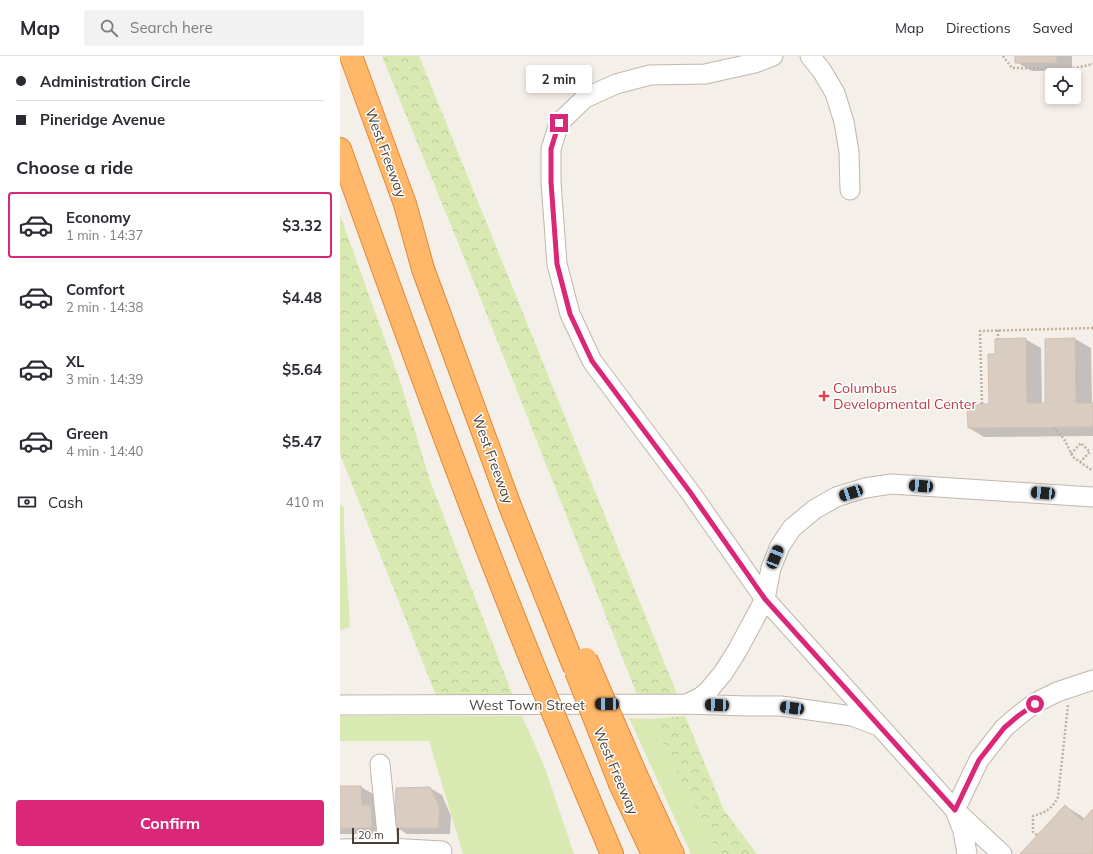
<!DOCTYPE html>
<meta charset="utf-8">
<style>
body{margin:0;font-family:Mulish,sans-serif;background:#f2f2f3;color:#2b2b33;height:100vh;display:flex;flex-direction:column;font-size:15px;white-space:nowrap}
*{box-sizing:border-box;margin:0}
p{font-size:13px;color:#7c7c81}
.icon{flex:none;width:22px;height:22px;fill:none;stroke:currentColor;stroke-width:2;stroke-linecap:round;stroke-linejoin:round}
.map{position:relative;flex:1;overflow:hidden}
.side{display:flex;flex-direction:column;background:#fff;width:340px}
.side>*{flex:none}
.guide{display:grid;align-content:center;height:88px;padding:0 16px;background:#fff}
.tools{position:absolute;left:705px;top:12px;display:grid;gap:8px}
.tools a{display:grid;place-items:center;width:36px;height:36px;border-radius:4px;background:#fff;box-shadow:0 2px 6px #0003;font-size:20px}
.scale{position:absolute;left:12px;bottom:10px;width:47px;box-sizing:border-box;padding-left:4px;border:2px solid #483f37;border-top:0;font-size:11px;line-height:14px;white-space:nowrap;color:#483f37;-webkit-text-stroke:3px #fff;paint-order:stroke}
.end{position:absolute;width:18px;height:18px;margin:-9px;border:5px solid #db2777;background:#fff;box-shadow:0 0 0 2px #fff}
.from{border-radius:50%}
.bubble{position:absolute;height:28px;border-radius:4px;background:#fff;box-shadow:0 2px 6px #0003;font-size:13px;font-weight:700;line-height:28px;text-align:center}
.car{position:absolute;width:12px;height:24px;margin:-12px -6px;border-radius:5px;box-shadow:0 0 3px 1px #0007;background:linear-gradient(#222 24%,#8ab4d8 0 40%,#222 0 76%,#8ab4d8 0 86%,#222 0)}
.guide b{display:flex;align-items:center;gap:14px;height:38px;font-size:15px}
.guide b+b{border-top:1px solid #e1e1e2}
.guide i{width:10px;height:10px;background:#2b2b33}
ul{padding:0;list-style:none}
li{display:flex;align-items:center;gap:12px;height:66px;margin:0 8px 6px;padding:0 8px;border:2px solid transparent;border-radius:4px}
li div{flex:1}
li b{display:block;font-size:15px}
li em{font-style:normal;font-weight:700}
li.on{border-color:#db2777}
li>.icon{width:36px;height:36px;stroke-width:1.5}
h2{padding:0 16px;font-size:18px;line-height:48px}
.pay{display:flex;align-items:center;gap:10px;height:44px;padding:0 16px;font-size:15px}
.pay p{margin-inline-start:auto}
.cta{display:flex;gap:8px;margin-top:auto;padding:8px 16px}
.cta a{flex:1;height:46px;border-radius:4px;background:#db2777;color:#fff;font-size:16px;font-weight:700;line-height:46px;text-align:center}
header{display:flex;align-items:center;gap:24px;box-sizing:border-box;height:56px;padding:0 20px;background:#fff;border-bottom:1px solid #e1e1e2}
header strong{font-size:19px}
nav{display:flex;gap:22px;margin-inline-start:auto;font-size:14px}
.search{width:280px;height:36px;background:#f2f2f3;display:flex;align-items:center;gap:10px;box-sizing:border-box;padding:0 14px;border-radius:4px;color:#7c7c81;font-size:15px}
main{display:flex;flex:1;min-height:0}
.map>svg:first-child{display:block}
.green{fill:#d8e9b1}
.forest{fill:url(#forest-crowns)}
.shadow{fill:#0003}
.building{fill:#d9ccc1;stroke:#d1c0b1}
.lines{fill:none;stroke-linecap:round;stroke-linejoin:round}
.minor-casing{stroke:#c0b6ab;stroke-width:21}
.highway-casing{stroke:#e08937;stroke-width:24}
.path{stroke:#c2af9c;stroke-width:2.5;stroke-dasharray:2 2;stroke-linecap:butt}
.minor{stroke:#fff;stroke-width:19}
.highway{stroke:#ffb769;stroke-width:22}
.highway-bridge-casing{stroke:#e08937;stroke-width:24;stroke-linecap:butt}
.highway-bridge{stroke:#ffb769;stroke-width:22}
.route{stroke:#db2777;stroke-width:5}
.health-dot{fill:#e0444e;stroke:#fff;stroke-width:1.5}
.labels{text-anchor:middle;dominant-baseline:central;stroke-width:3;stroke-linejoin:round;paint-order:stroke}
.street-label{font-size:14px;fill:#483f37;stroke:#fff}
.health-label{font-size:14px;fill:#be3a42;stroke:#fff;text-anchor:start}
</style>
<header>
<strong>Map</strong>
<div class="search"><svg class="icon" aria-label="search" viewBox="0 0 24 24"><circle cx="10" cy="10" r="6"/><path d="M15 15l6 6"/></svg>Search here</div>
<nav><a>Map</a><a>Directions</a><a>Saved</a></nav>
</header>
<main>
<section class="side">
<div class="guide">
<b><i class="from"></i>Administration Circle</b>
<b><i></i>Pineridge Avenue</b>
</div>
<h2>Choose a ride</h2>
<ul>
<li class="on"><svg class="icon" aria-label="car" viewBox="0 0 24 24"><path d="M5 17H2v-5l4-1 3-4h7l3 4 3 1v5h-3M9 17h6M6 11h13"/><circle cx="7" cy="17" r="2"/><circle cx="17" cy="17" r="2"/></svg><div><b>Economy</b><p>1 min · 14:37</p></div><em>$3.32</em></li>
<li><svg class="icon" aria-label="car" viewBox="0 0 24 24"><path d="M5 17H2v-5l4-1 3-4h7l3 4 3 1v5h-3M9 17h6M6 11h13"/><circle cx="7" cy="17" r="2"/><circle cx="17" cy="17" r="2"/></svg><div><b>Comfort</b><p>2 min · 14:38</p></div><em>$4.48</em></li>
<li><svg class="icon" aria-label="car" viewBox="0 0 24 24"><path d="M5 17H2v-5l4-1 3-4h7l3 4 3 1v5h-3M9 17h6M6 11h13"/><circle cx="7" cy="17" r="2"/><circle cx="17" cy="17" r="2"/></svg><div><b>XL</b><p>3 min · 14:39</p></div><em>$5.64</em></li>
<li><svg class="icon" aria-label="car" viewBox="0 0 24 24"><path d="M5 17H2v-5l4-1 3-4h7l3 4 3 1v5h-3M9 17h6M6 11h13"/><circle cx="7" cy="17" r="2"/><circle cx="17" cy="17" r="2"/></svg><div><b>Green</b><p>4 min · 14:40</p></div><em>$5.47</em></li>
</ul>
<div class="pay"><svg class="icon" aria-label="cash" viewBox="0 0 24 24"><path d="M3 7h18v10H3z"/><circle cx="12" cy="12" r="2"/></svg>Cash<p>410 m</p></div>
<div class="cta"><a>Confirm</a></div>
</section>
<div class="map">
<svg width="753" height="798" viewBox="0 0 753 798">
<defs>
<pattern id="forest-crowns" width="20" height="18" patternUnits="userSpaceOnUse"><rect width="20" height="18" fill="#d8e9b1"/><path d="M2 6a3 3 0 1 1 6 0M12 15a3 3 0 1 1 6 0" fill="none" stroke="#bbc999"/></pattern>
</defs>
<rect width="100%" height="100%" fill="#f5efe9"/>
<!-- green -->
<path class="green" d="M 0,449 L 4,452 L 4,472 L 10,571 L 0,574 Z
M 0,660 L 182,660 L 205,712 L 234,798 L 123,798 L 89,685 L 0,685 Z
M 289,662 L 311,663 L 378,798 L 351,798 Z"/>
<!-- forest -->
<path class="forest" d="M 42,0 L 79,0 L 337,638 L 298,641 L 136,231 Z
M 0,159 L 61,328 L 90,425 L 173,640 L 97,642 L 0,398 Z
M 345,660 L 384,754 L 417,798 L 378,798 L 311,663 Z"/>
<!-- shadow -->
<path class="shadow" d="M 676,0 L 732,0 L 732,15 L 692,15 L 676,6 Z
M 685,283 L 701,292 L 702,348 L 706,348 L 706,284 L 735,283 L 751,292 L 752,348 L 753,348 L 753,380 L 644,381 L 629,372 L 650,349 L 656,299 Z
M 0,731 L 21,731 L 33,738 L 34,751 L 43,757 L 43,778 L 0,778 Z
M 90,732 L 102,739 L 111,760 L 110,778 L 67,778 L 56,771 Z
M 725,750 L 740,759 L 745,763 L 753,755 L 753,798 L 681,798 Z"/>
<!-- building -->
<path class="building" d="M 675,0 L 717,0 L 716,7 L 675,7 Z
M 686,282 L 687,347 L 705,347 L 705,283 L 735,282 L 736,347 L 753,347 L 753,371 L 628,372 L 627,348 L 649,348 L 648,298 L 655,298 L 655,283 Z
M 0,730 L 21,730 L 22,749 L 31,749 L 32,772 L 0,772 Z
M 90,731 L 100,752 L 98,772 L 55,772 L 56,732 Z
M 725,749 L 742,765 L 753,753 L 753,798 L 680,798 Z"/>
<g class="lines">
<defs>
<path id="minor" d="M 433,0 L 415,7 L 365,18 L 310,19 L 276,28 L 245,42 L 219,67 L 211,93 L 211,126 L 217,208 L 230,258 L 252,305 L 350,436 L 425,543 L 615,754 L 623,775 L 627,798
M 470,0 L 482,15 L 495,37 L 504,66 L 509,96 L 510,134
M 347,648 L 361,641 L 368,635 L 383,617 L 397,595 L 425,543 L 431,512 L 440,490 L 452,472 L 475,453 L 496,441 L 525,432 L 551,428 L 753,441
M 0,649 L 347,648 L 407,650 L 441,650 L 512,660 L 536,669
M 40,708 L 49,798
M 0,793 L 49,792 L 102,795
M 662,798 L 635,773 L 615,754 L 639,704 L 664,672 L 678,660 L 695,647 L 717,636 L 753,624"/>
<path id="highway" d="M 11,0 L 65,148 L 83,213 L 170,450 L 233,608
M 0,93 C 63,269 126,444 196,616
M 297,721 L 327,786 L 333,798
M 280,728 L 313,798
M 243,729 L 272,798"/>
</defs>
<!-- minor casing -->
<use href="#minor" class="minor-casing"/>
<!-- highway casing -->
<use href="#highway" class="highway-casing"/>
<!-- path -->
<path class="path" d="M 663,0 L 672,12 L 731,13 L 753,8
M 658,274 L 658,283
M 642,348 L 640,275 L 753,272
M 713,372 L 719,377 L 724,383 L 733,401 L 753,415
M 731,398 L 741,387 L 750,396 L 740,406
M 697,779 L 693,776 L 693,760 C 705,757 713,752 718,741 L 728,649"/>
<!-- minor -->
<use href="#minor" class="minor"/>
<!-- highway -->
<use href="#highway" class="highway"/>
<defs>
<path id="highway-bridge" d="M 246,603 L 297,721
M 236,615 L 280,728
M 196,616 L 243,729"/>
</defs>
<!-- highway-bridge casing -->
<use href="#highway-bridge" class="highway-bridge-casing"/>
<!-- highway-bridge -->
<use href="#highway-bridge" class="highway-bridge"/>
</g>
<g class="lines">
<!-- route -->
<path class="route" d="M 219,67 L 211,93 L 211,126 L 217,208 L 230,258 L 252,305 L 350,436 L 425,543 L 615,754 L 639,704 L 664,672 L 678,660 L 695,648"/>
</g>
<!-- markers -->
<path class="health-dot" d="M482 334h4v4h4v4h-4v4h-4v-4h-4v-4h4z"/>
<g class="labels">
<!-- street labels -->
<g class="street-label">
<text transform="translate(46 97) rotate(70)">West Freeway</text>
<text transform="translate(153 403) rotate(70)">West Freeway</text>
<text x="187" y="649">West Town Street</text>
<text transform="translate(276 715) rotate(67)">West Freeway</text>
</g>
<!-- health labels -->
<g class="health-label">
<text x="493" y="332">Columbus<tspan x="493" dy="16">Developmental Center</tspan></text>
</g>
</g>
</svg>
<div class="tools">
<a><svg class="icon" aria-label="locate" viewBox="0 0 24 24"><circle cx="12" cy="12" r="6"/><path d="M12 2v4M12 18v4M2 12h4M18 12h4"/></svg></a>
</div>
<div class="scale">20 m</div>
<i class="end from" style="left:695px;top:648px"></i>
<i class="end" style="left:219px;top:67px"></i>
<div class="bubble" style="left:186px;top:9px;width:66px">2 min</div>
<i class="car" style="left:581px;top:430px;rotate:274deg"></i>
<i class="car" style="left:511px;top:437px;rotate:252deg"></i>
<i class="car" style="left:703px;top:437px;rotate:274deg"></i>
<i class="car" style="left:435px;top:501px;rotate:22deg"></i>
<i class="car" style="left:267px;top:648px;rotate:270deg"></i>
<i class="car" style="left:377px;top:649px;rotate:272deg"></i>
<i class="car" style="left:452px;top:652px;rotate:277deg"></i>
</div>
</main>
